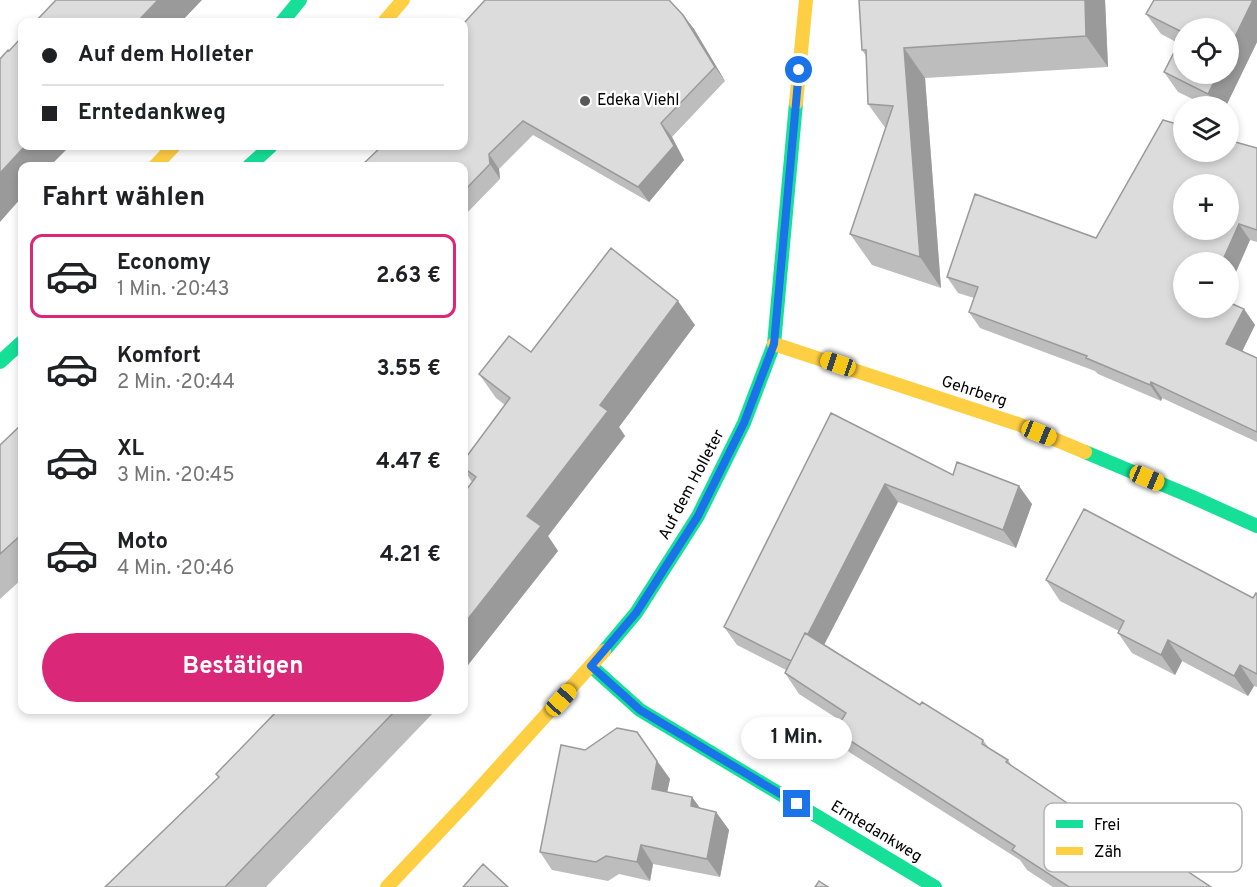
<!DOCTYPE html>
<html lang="de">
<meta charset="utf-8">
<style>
body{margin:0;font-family:Overpass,sans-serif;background:#f6f6f6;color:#202124;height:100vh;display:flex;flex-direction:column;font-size:22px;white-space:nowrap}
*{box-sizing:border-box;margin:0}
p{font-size:20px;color:#757577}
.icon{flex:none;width:33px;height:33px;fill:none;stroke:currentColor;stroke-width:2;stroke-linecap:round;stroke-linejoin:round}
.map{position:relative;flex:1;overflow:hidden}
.details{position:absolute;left:18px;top:162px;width:450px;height:552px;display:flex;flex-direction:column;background:#fff;border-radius:12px;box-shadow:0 3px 9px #0003}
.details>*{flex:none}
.banner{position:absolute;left:18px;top:18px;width:450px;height:132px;border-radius:12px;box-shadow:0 3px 9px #0003;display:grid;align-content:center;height:132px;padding:0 24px;background:#fff}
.controls{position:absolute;left:1173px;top:18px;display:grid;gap:12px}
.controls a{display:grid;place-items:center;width:66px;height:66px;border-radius:50%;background:#fff;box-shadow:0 3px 9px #0003;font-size:30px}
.end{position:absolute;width:27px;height:27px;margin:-14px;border:8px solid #1a73e8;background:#fff;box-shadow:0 0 0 3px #fff}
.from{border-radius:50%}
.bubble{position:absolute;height:42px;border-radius:21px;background:#fff;box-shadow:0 3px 9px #0003;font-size:20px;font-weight:700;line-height:42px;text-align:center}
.car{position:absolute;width:18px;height:36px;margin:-18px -9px;border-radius:8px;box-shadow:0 0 4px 2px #0007;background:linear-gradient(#f5c518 24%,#345 0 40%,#f5c518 0 76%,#345 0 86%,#f5c518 0)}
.banner b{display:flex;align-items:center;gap:21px;height:57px;font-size:22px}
.banner b+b{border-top:2px solid #e0e0e0}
.banner i{width:15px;height:15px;background:#202124}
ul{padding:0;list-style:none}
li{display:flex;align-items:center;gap:18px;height:84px;margin:0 12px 9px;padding:0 12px;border:3px solid transparent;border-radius:12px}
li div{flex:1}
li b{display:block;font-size:22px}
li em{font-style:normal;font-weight:700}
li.active{border-color:#db2777}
li>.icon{width:54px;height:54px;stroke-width:1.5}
h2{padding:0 24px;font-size:27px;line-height:72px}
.button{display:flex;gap:12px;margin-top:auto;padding:12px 24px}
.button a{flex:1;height:69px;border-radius:36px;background:#db2777;color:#fff;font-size:24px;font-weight:700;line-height:69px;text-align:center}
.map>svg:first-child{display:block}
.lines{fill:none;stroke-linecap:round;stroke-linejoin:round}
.fast{stroke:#16e098;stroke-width:14}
.slow{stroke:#ffcf43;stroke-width:14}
.wall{fill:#bdbdbd}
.shaded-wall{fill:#9a9a9a}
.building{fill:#dcdcdc;stroke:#9a9a9a;stroke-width:1.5;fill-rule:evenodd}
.route{stroke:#1a73e8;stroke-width:8}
.poi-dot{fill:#595959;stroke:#fff;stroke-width:2}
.labels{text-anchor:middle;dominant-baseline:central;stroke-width:4.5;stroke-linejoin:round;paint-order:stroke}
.poi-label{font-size:16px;fill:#000;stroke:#fff;text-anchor:start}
.street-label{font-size:16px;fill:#000;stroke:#fff}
.key{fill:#fff;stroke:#b2b2b2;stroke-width:1.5}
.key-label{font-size:16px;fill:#000}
</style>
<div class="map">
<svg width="1257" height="887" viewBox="0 0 1257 887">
<rect width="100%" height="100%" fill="#fff"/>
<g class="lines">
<!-- fast -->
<path class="fast" d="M 282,22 L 300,0
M 249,166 L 271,146
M 0,362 L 22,342
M 1085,452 L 1190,496 L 1257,526
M 604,651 L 636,613 L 698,516 L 744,423 L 774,344 L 796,103
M 591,666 L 640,710 L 935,887"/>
<!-- slow -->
<path class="slow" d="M 384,22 L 403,0
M 796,103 L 806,0
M 155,166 L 174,146
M 774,344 L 1018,424 L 1085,452
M 387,887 L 469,800 L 604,651"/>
</g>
<!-- wall -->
<path class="wall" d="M 1105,0 L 1108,67 L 925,78 L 941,288 L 872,265 L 850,234 L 886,129 L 868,104 L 866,56 L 862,50 Z
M 1146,14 L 1257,42 L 1226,106 L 1207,106 L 1178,92 L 1164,72 L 1178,43 L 1161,34 Z
M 683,15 L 694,29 L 725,81 L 672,137 L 684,160 L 649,202 L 533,135 L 499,169 L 500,179 L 464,216 L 464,166 L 382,146 Z
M 1257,148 L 1257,242 L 1250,240 L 1228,290 L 1228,262 L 1184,308 L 1244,309 L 1255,325 L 1242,351 L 1257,358 L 1257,442 L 1162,398 L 1161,401 L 1098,374 L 1095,371 L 980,328 L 969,312 L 974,298 L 958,293 L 947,277 L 1096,238 Z
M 695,325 L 619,427 L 625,436 L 548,536 L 558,551 L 464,670 L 464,493 L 472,482 L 464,470 L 464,460 L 505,405 L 496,398 L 479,374 L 531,352 Z
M 831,413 L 953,475 L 1032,504 L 1016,548 L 898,502 L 824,644 L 920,705 L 983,740 L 989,748 L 1008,760 L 1012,766 L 1091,819 L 1211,887 L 1053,887 L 1027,870 L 1020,860 L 849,752 L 835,731 L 841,721 L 799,694 L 785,673 L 786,670 L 737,645 L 724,627 Z
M 22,424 L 22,579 L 0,599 L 0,445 Z
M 1046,580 L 1253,598 L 1257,594 L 1257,687 L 1254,686 L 1248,696 L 1182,661 L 1175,675 L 1132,653 L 1118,633 L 1119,631 L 1060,601 Z
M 278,710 L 436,710 L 266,887 L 105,887 L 219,778 L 216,774 Z
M 637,732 L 670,779 L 667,792 L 692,797 L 700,808 L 716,812 L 729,830 L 720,877 L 653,864 L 650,881 L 619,874 L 608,881 L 552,870 L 540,852 L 585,750 Z"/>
<!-- shaded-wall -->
<path class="shaded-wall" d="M 158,0 L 202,0 L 181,22 L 137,22 Z
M 1085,0 L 1105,0 L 1108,67 L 1086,36 Z
M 1253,0 L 1257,0 L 1257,42 L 1226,106 L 1217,106 L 1208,94 L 1218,74 L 1228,74 L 1228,51 Z
M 683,15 L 694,29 L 725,81 L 715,67 Z
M 904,48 L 925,78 L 941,288 L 920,257 Z
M 661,123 L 672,137 L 684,160 L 649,202 L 638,187 Z
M 25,146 L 70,146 L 50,166 L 22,166 L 22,197 L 0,222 L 0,173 Z
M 489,154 L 499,169 L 500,179 L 490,164 Z
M 1239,224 L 1250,240 L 1228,290 L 1228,262 L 1222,262 Z
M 678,301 L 695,325 L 619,427 L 625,436 L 548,536 L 558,551 L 464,670 L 464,624 L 527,516 L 600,405 Z
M 1244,309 L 1255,325 L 1238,360 L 1226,344 Z
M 1151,382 L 1162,398 L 1161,401 L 1150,385 Z
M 885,484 L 898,502 L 806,680 L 793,662 Z
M 1019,486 L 1032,504 L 1016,548 L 1003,530 Z
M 1168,640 L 1182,661 L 1175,675 L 1161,655 Z
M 1240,665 L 1254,686 L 1248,696 L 1234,676 Z
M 657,761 L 670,779 L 664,807 L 652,789 Z
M 692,797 L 705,815 L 691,806 Z
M 716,812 L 729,830 L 720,877 L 707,859 Z
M 641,845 L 653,864 L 650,881 L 637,862 Z"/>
<!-- building -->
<path class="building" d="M 56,0 L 158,0 L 137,22 L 35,22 Z
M 485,0 L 669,0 L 683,15 L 715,67 L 661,123 L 674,146 L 638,187 L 523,121 L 489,154 L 490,164 L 464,191 L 464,166 L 361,166 L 382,146 L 464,146 L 464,23 Z
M 859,0 L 1085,0 L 1086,36 L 904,48 L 920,257 L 850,234 L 893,106 L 868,104 L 866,50 L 862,50 Z
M 1154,0 L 1253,0 L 1228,51 L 1228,28 L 1184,28 L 1184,33 L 1146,14 Z
M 1184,33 L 1184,74 L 1218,74 L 1208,94 L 1164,72 Z
M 22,37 L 22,146 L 25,146 L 0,173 L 0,59 L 8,50 L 9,51 Z
M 1163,120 L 1184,126 L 1184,152 L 1228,152 L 1228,140 L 1257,148 L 1257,230 L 1239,224 L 1222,262 L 1184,262 L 1184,308 L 1228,308 L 1228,302 L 1244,309 L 1226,344 L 1257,358 L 1257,432 L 1151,382 L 1150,385 L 1086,358 L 1087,356 L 969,312 L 978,287 L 947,277 L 975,194 L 1096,238 ZM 1184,184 L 1228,184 L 1228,230 L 1184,230 Z
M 611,248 L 678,301 L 600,405 L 608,411 L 527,516 L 541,526 L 464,624 L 464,493 L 476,477 L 464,468 L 464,460 L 510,398 L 479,374 L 509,336 L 531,352 Z
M 831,413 L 953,475 L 957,462 L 1019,486 L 1003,530 L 885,484 L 808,634 L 805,633 L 791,661 L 724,627 Z
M 22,424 L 22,534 L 0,554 L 0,445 Z
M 1084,509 L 1253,598 L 1256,593 L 1257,594 L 1257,674 L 1240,665 L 1234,676 L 1168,640 L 1161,655 L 1118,633 L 1124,621 L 1046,580 Z
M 805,633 L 920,705 L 922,702 L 983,740 L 982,744 L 1008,760 L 1006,762 L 1091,819 L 1097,811 L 1211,887 L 1069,887 L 1012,850 L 1015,846 L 835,731 L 846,713 L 785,673 Z
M 278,710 L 396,710 L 225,887 L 105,887 L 219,777 L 216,774 Z
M 617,728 L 637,732 L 657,761 L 652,789 L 692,797 L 691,806 L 716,812 L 707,859 L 641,845 L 637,862 L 606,856 L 596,862 L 540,852 L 561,745 L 585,750 Z
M 483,864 L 508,887 L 463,887 Z
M 819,881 L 828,887 L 815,887 Z"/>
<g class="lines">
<!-- route -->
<path class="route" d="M 797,804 L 640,710 L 591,666 L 636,613 L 698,516 L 744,423 L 774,344 L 799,70"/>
</g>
<!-- markers -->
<circle class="poi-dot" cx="585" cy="101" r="6"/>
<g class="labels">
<!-- poi labels -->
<g class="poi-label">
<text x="597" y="101">Edeka Viehl</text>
</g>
<!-- street labels -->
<g class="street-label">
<text transform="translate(974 392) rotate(18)">Gehrberg</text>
<text transform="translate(692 485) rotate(-62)">Auf dem Holleter</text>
<text transform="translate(876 832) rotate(31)">Erntedankweg</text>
</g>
</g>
<!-- legend -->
<rect x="1044" y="803" width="198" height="69" rx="9" class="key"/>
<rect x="1056" y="820" width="27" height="8" fill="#16e098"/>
<rect x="1056" y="847" width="27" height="8" fill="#ffcf43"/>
<g class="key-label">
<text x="1094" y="830">Frei</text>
<text x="1094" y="857">Zäh</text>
</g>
</svg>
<div class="controls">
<a><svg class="icon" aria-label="locate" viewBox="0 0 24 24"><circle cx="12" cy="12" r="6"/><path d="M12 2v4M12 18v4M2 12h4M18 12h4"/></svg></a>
<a><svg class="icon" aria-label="layers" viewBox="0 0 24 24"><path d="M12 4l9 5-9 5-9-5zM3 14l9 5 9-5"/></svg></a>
<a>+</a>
<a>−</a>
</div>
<i class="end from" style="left:799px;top:70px"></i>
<i class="end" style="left:797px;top:804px"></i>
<div class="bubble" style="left:741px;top:717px;width:111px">1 Min.</div>
<i class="car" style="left:838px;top:364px;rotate:289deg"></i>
<i class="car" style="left:1039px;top:433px;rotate:112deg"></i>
<i class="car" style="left:1147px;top:478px;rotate:113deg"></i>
<i class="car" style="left:561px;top:700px;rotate:42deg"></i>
<div class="banner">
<b><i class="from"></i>Auf dem Holleter</b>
<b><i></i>Erntedankweg</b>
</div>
<section class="details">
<h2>Fahrt wählen</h2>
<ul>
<li class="active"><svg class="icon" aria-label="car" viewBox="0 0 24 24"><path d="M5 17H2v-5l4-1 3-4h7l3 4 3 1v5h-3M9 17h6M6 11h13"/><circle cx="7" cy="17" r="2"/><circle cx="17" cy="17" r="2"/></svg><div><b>Economy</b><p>1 Min. · 20:43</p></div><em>2.63 €</em></li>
<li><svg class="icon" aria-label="car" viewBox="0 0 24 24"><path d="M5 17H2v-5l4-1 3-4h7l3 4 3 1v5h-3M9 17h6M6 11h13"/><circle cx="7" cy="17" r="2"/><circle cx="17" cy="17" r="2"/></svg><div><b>Komfort</b><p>2 Min. · 20:44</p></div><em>3.55 €</em></li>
<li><svg class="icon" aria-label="car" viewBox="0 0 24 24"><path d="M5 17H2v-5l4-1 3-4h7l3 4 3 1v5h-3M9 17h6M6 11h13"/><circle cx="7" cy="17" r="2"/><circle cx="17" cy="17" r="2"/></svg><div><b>XL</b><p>3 Min. · 20:45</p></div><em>4.47 €</em></li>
<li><svg class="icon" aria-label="car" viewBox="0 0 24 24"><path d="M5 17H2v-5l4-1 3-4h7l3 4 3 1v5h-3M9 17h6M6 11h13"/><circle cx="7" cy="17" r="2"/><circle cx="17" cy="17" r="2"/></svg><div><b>Moto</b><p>4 Min. · 20:46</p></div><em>4.21 €</em></li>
</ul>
<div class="button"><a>Bestätigen</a></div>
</section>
</div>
